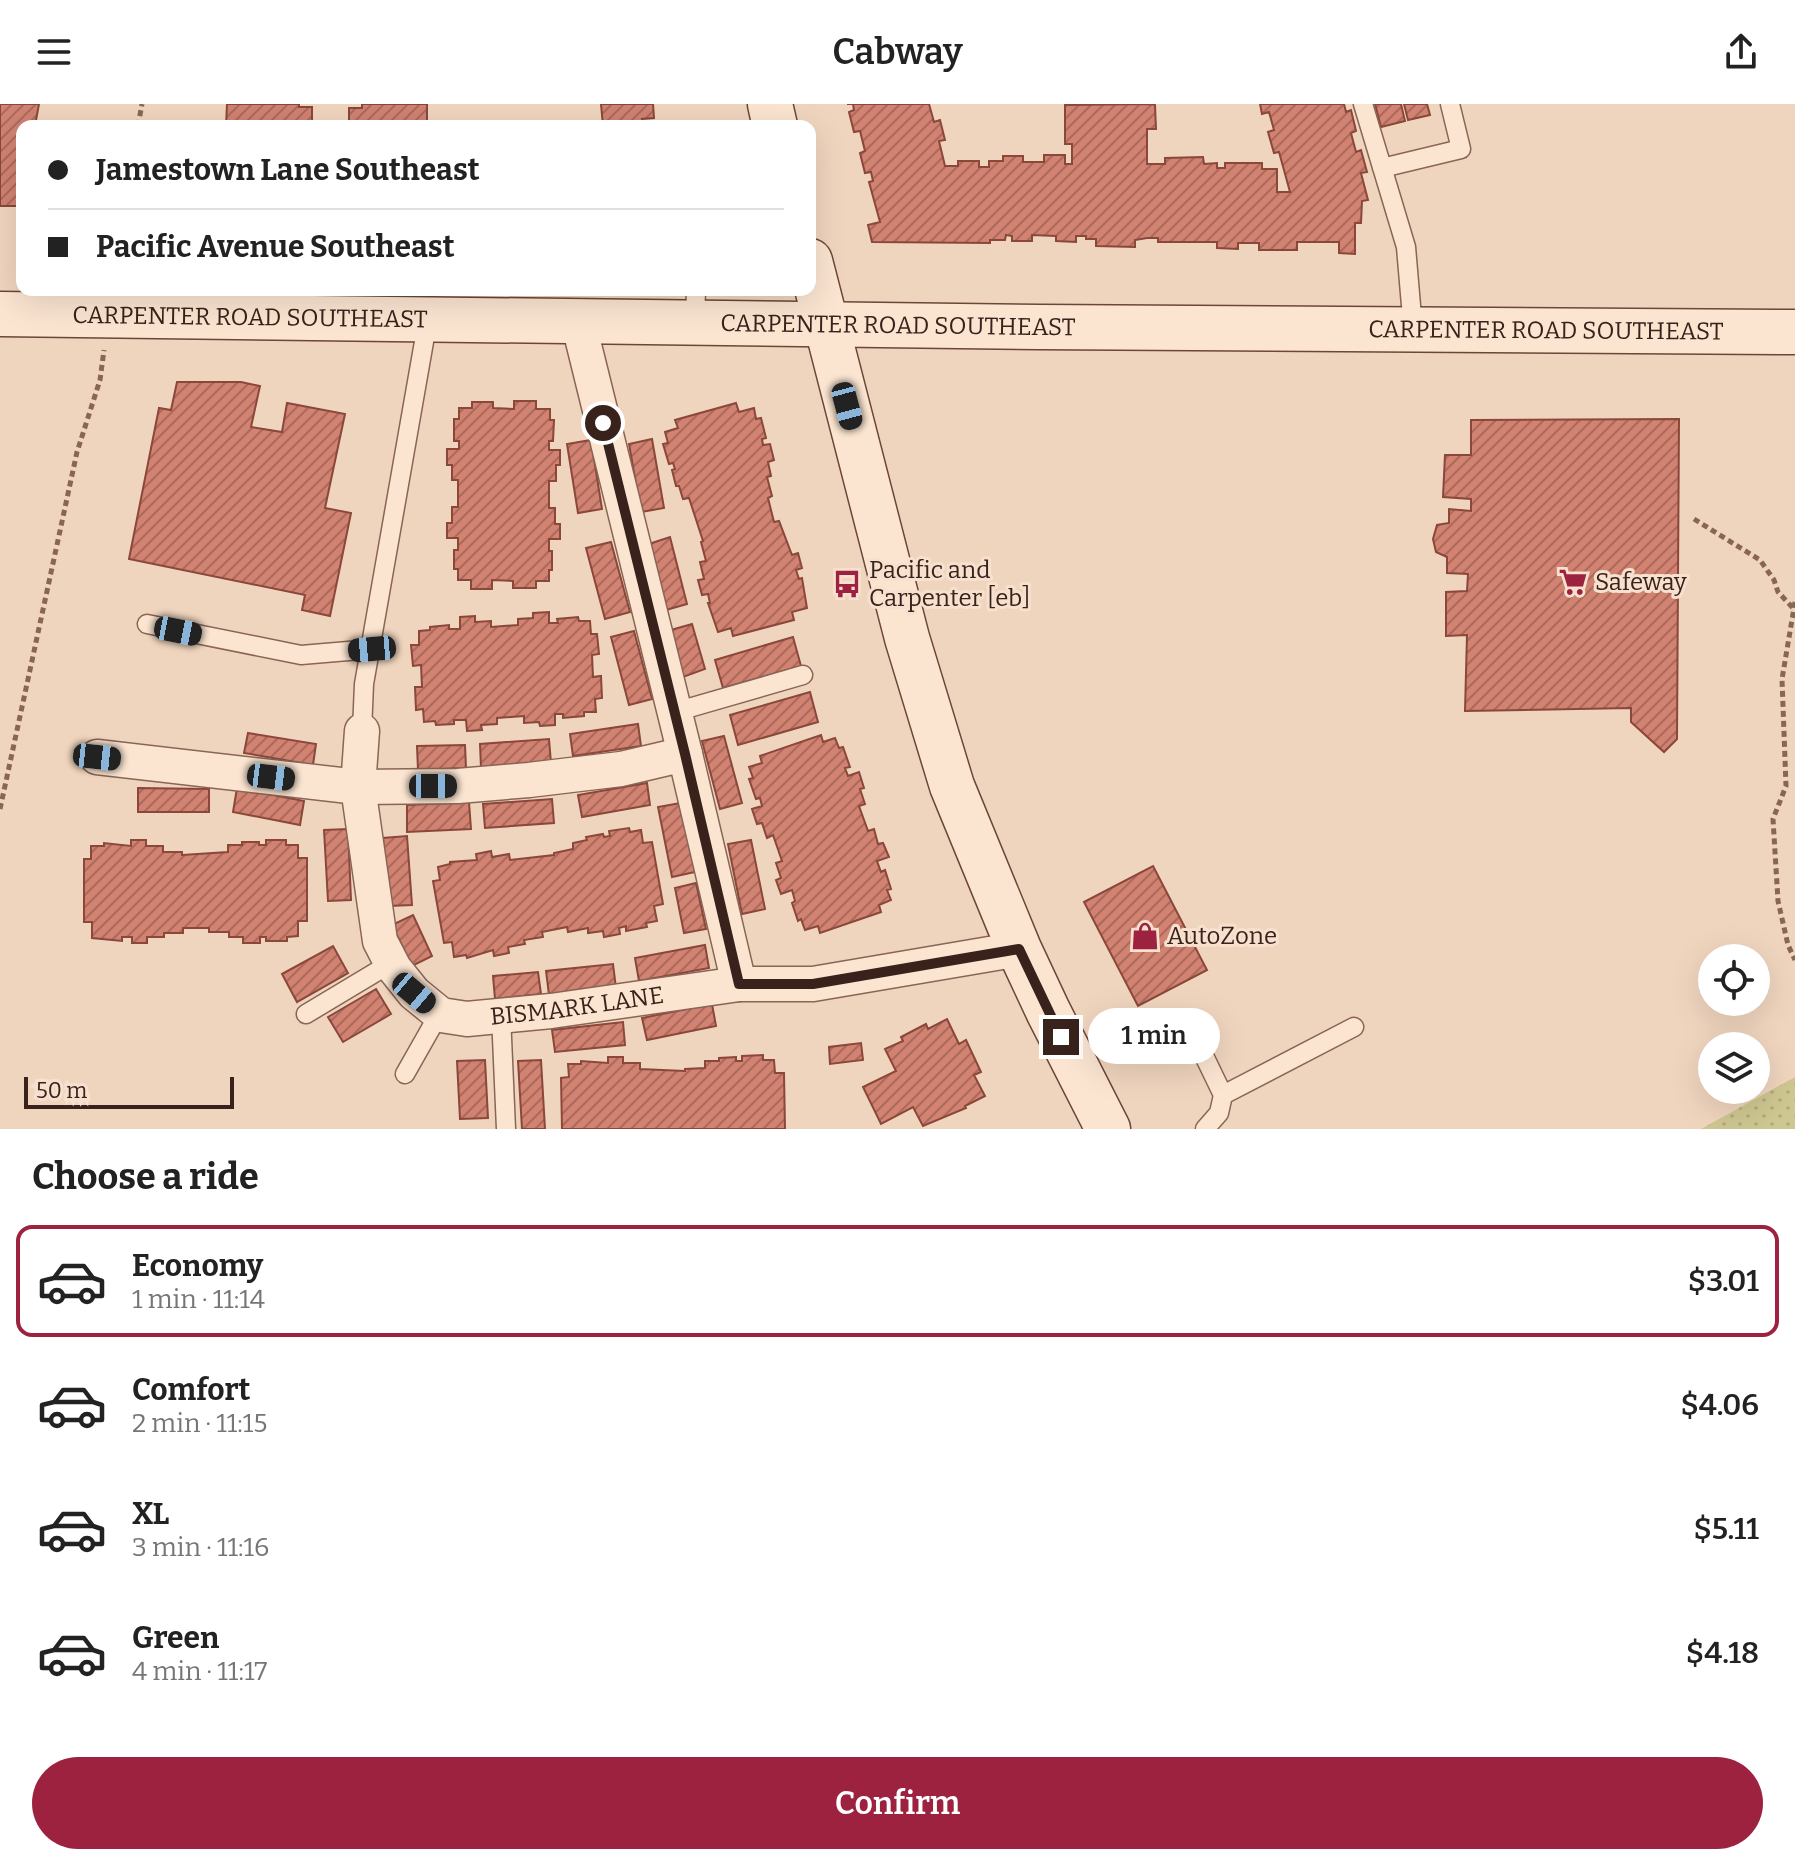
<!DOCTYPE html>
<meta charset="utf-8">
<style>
body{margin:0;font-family:Bitter,serif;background:#f2f2f2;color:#222;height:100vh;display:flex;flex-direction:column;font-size:30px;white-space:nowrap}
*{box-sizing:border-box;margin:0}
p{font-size:26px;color:#767676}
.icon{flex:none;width:44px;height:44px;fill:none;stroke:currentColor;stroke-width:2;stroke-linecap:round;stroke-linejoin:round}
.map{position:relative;height:1025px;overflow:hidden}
.panel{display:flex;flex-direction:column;background:#fff;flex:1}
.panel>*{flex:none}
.hud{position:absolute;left:16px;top:16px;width:800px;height:176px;border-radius:16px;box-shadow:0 8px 32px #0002;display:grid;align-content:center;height:176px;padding:0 32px;background:#fff}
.fabs{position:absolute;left:1698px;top:840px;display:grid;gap:16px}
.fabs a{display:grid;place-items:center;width:72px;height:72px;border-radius:50%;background:#fff;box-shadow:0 8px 32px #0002;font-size:40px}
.scale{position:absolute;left:24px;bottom:20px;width:210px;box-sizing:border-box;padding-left:8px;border:4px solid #38221b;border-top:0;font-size:22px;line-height:28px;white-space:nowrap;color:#38221b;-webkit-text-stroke:6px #f7e1ce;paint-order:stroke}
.end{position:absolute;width:36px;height:36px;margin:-18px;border:10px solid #38221b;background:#fff;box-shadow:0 0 0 4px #fff}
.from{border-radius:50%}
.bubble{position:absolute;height:56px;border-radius:28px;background:#fff;box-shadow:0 8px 32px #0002;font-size:26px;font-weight:600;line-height:56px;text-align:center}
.car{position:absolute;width:24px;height:48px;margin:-24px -12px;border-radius:10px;box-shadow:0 0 6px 2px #0007;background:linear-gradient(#222 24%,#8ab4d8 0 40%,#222 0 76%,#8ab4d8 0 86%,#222 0)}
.hud b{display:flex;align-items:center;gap:28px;height:76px;font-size:30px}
.hud b+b{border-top:2px solid #e0e0e0}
.hud i{width:20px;height:20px;background:#222}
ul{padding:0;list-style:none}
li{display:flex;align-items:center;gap:24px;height:112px;margin:0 16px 12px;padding:0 16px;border:4px solid transparent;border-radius:16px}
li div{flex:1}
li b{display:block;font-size:30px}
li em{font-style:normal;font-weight:600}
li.selected{border-color:#9c2240}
li>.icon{width:72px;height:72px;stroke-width:1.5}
h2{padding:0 32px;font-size:36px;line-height:96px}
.button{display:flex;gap:16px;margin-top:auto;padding:16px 32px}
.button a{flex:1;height:92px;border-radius:48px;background:#9c2240;color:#fff;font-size:32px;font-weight:600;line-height:92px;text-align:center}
header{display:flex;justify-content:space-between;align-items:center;height:104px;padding:0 32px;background:#fff;font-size:36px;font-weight:600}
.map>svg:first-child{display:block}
.park{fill:url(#park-dots)}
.building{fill:url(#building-hatch);stroke:#8a473a;stroke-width:2}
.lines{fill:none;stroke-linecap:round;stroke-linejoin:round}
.lane-casing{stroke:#896556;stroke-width:21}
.street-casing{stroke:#896556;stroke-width:37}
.secondary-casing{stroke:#6b4639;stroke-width:47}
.path{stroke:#896556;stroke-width:5;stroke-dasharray:6 4;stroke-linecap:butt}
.lane{stroke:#fbe5d1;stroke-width:18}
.street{stroke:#fbe5d1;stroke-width:34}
.secondary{stroke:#fbe5d1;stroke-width:44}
.route{stroke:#38221b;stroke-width:10}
.labels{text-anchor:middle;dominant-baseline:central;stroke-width:6;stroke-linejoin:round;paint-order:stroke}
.street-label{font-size:24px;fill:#38221b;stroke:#f7e1ce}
.poi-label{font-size:24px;fill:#38221b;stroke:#f7e1ce;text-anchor:start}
</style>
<header><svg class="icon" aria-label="menu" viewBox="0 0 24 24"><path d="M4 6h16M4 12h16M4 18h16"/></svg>Cabway<svg class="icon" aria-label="share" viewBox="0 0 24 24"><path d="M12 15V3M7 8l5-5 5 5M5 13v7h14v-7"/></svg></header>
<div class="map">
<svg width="1795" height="1025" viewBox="0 0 1795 1025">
<defs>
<pattern id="park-dots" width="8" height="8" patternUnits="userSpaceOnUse" patternTransform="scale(2)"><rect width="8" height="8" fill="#cfc791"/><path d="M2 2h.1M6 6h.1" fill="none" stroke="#b2ab7c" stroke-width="1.8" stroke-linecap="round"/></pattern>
<pattern id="building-hatch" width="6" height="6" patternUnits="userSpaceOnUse" patternTransform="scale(2)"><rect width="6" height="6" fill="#d18271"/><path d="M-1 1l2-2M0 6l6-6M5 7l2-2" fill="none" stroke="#ab6a5c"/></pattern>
</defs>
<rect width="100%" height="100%" fill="#f0d5be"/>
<!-- park -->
<path class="park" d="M 1795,973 L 1795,1025 L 1701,1025 Z"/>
<!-- building -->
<path class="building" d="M 0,0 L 39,0 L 35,22 L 22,22 L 22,87 L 19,102 L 0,102 Z
M 227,0 L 299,0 L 299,3 L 312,3 L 312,22 L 226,22 Z
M 362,0 L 427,0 L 427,22 L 349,22 L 349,4 L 362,4 Z
M 601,0 L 653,0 L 654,14 L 642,15 L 643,22 L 603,22 Z
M 847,0 L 929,0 L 934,18 L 940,16 L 945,36 L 939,37 L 945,62 L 958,62 L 958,57 L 979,57 L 979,63 L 989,63 L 989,57 L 1003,57 L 1003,52 L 1023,52 L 1023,58 L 1044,58 L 1044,51 L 1065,51 L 1065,60 L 1072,60 L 1072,40 L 1065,40 L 1065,1 L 1152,0 L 1155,1 L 1156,25 L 1147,25 L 1147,60 L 1165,60 L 1165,54 L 1203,53 L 1204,60 L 1217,59 L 1217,64 L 1225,64 L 1225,59 L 1262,59 L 1262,65 L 1277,65 L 1277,88 L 1290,88 L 1279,48 L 1274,49 L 1268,28 L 1274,26 L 1269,8 L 1262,10 L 1260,0 L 1344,0 L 1346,8 L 1351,6 L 1356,27 L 1351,29 L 1356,48 L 1361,46 L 1367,68 L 1361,69 L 1368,96 L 1362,97 L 1361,119 L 1355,119 L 1355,150 L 1339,149 L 1339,138 L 1297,138 L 1297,146 L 1259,146 L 1259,139 L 1238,139 L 1238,145 L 1217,144 L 1217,138 L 1158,138 L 1158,134 L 1147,134 L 1135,136 L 1135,143 L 1096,142 L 1096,135 L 1086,135 L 1086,132 L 1076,132 L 1076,138 L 1056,137 L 1056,132 L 1032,131 L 1032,137 L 1012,137 L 1012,132 L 1006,131 L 1005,136 L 990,136 L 990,139 L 872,138 L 868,121 L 880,118 L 869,78 L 873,77 L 871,68 L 865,69 L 860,49 L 865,47 L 860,27 L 854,28 L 849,8 L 854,6 L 853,0 Z
M 1375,0 L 1401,0 L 1405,17 L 1381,23 Z
M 1404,0 L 1427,0 L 1430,11 L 1408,16 Z
M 177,278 L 241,278 L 260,282 L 251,323 L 282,328 L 287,299 L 345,310 L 325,404 L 351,409 L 330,512 L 302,506 L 305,491 L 129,455 L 159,304 L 171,306 Z
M 514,297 L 536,297 L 536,305 L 550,305 L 550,316 L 554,316 L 553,337 L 549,337 L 549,346 L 560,346 L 560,361 L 556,361 L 556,377 L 549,377 L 549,404 L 555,404 L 555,420 L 560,420 L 560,435 L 549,435 L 549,447 L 552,447 L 552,466 L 549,466 L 549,477 L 536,477 L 536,484 L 513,484 L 513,477 L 492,476 L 492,485 L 471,485 L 471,476 L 458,476 L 458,465 L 454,465 L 454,446 L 458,446 L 458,434 L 447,434 L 447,419 L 452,419 L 452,403 L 458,403 L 458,376 L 452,376 L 452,361 L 447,361 L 447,345 L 459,345 L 459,337 L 454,337 L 454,315 L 459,315 L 459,304 L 472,304 L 472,298 L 493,298 L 493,304 L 514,305 Z
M 736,299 L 739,308 L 754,304 L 756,315 L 761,314 L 766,334 L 762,335 L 763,341 L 770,340 L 774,356 L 768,358 L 771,372 L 767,373 L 772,392 L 768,394 L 774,418 L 779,417 L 792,451 L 798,449 L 802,464 L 796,466 L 799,475 L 802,474 L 807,504 L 792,508 L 794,516 L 733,532 L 731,524 L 718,528 L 708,499 L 710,499 L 708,490 L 702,491 L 698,476 L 704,475 L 700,458 L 706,457 L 701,438 L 703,437 L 689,394 L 683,395 L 679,382 L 676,382 L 672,366 L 675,365 L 673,359 L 669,360 L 663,340 L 668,339 L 665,328 L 678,324 L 675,316 Z
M 1679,315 L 1677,635 L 1664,648 L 1631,618 L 1631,604 L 1465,607 L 1467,531 L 1446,532 L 1446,488 L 1467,487 L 1468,470 L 1447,469 L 1447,453 L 1436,448 L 1433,435 L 1437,421 L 1449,419 L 1449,405 L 1471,407 L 1471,395 L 1443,393 L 1445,351 L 1471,351 L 1471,316 Z
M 652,335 L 664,404 L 641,408 L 629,340 Z
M 591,336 L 602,405 L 578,409 L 567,340 Z
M 670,433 L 687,500 L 666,506 L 649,440 Z
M 611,438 L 630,508 L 605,515 L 586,444 Z
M 549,508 L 549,519 L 558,519 L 557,515 L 578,513 L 579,517 L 590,517 L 591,530 L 597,530 L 599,550 L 592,551 L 593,573 L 601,572 L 602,594 L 595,595 L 596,608 L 584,608 L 584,612 L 563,614 L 563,610 L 555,610 L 555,621 L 540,622 L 539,618 L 524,619 L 524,612 L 497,614 L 497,620 L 481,621 L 482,626 L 467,627 L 466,616 L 454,616 L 454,620 L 436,621 L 435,617 L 424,618 L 423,605 L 416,606 L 415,583 L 422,583 L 421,561 L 413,562 L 411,541 L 419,541 L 419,527 L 430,526 L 430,523 L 449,521 L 449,525 L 460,525 L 460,513 L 475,512 L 475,518 L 491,517 L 491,523 L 518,521 L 518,515 L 533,514 L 533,509 Z
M 692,520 L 705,565 L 683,573 L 671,526 Z
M 634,527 L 652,595 L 629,601 L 611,533 Z
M 793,533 L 801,562 L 723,584 L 715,556 Z
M 810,588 L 818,618 L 738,641 L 730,611 Z
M 638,620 L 641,642 L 573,652 L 570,630 Z
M 248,629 L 316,640 L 313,661 L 244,649 Z
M 821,631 L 823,638 L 835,634 L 839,644 L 843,643 L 850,663 L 845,664 L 848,672 L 859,668 L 864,684 L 860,685 L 865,700 L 859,702 L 868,727 L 874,725 L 878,740 L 883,739 L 889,753 L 877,757 L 881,768 L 885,766 L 891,785 L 887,786 L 891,796 L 879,801 L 881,808 L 820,829 L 818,822 L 805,826 L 801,815 L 798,817 L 792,799 L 795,797 L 792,786 L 781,790 L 776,776 L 781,774 L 776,759 L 782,757 L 773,731 L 767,734 L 762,719 L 757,720 L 752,705 L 762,702 L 760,694 L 756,695 L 749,675 L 753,674 L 749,663 L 762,659 L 760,652 Z
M 724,632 L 742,699 L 720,705 L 702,637 Z
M 549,635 L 551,659 L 481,664 L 480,640 Z
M 465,641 L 466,664 L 418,666 L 417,642 Z
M 647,679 L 650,701 L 582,713 L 578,691 Z
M 138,684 L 209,685 L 209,708 L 138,708 Z
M 237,684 L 304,697 L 300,721 L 233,708 Z
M 552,695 L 554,719 L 485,724 L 483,700 Z
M 469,698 L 471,725 L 407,728 L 407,701 Z
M 681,699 L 695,768 L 672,773 L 658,703 Z
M 629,724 L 630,728 L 641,726 L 643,739 L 652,738 L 663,800 L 654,802 L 657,817 L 646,819 L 647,823 L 626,827 L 626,822 L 619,824 L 620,830 L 604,833 L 603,827 L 588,829 L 588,824 L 568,828 L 567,823 L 542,828 L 543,833 L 524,836 L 525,840 L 508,843 L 509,849 L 494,852 L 493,846 L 467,854 L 466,851 L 454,853 L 452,838 L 444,839 L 433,777 L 440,776 L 438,763 L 450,760 L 450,758 L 477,756 L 476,750 L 491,747 L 492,753 L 509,750 L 510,756 L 554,751 L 554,749 L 573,745 L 573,739 L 587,736 L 586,733 L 603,730 L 604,733 L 610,732 L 609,727 Z
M 348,725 L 351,796 L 328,797 L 324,726 Z
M 407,732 L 412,801 L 389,802 L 383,734 Z
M 131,736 L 146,736 L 146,742 L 163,742 L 163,748 L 182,748 L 182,751 L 228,748 L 228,741 L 242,741 L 242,738 L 259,738 L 259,741 L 266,741 L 266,736 L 286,736 L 286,741 L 298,741 L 298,754 L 307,754 L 307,817 L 298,817 L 298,832 L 287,833 L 287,837 L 266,837 L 266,833 L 260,833 L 260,839 L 243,839 L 243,833 L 229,833 L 229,828 L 209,828 L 209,824 L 183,824 L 183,829 L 164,829 L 164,833 L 147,833 L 147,839 L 132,839 L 132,833 L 122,833 L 122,837 L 92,834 L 92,818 L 84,818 L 84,755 L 91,755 L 91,742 L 104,742 L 104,739 L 131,742 Z
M 751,736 L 765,805 L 742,810 L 728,740 Z
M 1153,762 L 1207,866 L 1138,902 L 1084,798 Z
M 696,779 L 706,825 L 684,829 L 675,784 Z
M 413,811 L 432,852 L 412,862 L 392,821 Z
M 705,841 L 709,864 L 639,877 L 635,854 Z
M 333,842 L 348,869 L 297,898 L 282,870 Z
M 613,860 L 616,884 L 549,891 L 546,867 Z
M 538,868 L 541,890 L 495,895 L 493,872 Z
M 376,885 L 391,910 L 343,938 L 328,913 Z
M 712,900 L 716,922 L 647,936 L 642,914 Z
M 947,915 L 959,940 L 966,936 L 981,968 L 974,971 L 985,992 L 965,1002 L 966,1004 L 923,1022 L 913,1003 L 881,1020 L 863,983 L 896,967 L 885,945 L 903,937 L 901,933 L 926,920 L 928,925 Z
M 623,918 L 625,941 L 555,948 L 552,926 Z
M 861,939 L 863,956 L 830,960 L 829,943 Z
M 763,951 L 763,956 L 774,956 L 775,969 L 784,969 L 785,1025 L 562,1025 L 561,974 L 569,973 L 568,960 L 581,960 L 581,957 L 608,959 L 608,953 L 623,953 L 623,959 L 640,959 L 640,965 L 685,967 L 685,965 L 705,964 L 705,957 L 719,957 L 719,954 L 736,953 L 736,957 L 742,957 L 742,952 Z
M 485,956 L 488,1014 L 460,1015 L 457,957 Z
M 541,956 L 545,1025 L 522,1025 L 518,957 Z"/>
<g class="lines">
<defs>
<path id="lane" d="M 1363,0 L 1406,143 L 1413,225
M 1382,64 L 1461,45 L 1450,0
M 695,218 L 696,186
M 147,520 L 301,551 L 372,545
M 675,608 L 803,571
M 362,627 L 364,580 L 428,215
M 306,910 L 391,859
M 501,911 L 506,1025
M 1193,929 L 1223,991 L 1219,1009 L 1205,1025
M 405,970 L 439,910
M 1223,991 L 1354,923"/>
<g id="street">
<path d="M 578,217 L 685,650 L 739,880"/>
<path id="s1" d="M 362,627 L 358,683 L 380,837 L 394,864 L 414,889 L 441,911 L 467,915 L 551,907 L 739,880 L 813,880 L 1019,845"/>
<path d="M 97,653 L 358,683 L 458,682 L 529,676 L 621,665 L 685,650"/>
</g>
<g id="secondary">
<path d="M 770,0 L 775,22"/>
<path d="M 810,157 L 907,534 L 952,682 L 1019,845 L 1048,907 L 1108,1025"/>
<path id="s2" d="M 0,210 L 1039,223 L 1795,228"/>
</g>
</defs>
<!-- lane casing -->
<use href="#lane" class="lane-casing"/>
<!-- street casing -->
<use href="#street" class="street-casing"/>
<!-- secondary casing -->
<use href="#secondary" class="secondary-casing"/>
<!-- path -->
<path class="path" d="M 138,22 L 142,0
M 1694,415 L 1760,456 L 1774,476 L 1778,488 L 1794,505
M 1795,498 L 1782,575 L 1786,682 L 1773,715 L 1778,797 L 1788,841 L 1795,856
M 0,705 L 77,348 L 100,276 L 104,246"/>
<!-- lane -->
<use href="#lane" class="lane"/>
<!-- street -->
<use href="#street" class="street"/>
<!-- secondary -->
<use href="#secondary" class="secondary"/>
</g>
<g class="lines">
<!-- route -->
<path class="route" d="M 603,319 L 685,650 L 739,880 L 813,880 L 1019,845 L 1061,933"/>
</g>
<!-- icons -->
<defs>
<symbol id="supermarket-bare" viewBox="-9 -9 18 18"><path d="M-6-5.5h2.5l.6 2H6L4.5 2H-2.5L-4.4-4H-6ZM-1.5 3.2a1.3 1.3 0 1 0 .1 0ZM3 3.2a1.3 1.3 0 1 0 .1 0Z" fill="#9c2240" stroke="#f7e1ce" stroke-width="2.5" paint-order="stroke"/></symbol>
<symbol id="bus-bare" viewBox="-9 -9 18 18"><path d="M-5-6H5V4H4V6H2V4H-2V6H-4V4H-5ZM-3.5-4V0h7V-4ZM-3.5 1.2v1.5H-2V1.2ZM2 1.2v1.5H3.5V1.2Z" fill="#9c2240" stroke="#f7e1ce" stroke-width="2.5" paint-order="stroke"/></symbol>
<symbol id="shop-bare" viewBox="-9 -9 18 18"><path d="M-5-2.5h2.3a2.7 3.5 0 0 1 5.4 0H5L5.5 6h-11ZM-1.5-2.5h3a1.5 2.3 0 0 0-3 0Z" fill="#9c2240" stroke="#f7e1ce" stroke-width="2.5" paint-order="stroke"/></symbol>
</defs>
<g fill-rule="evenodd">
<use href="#supermarket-bare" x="1553" y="458" width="40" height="40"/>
<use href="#bus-bare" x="827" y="460" width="40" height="40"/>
<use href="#shop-bare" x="1125" y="812" width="40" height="40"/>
</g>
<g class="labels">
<!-- street labels -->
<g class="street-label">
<text stroke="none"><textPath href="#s2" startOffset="250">CARPENTER ROAD SOUTHEAST</textPath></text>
<text stroke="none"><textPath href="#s2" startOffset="898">CARPENTER ROAD SOUTHEAST</textPath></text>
<text stroke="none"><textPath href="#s2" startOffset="1546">CARPENTER ROAD SOUTHEAST</textPath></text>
<text stroke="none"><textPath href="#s1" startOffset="446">BISMARK LANE</textPath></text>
</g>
<!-- poi labels -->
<g class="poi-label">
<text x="869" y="466">Pacific and<tspan x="869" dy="28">Carpenter [eb]</tspan></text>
<text x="1595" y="478">Safeway</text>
<text x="1167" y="832">AutoZone</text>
</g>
</g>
</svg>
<div class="fabs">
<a><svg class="icon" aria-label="locate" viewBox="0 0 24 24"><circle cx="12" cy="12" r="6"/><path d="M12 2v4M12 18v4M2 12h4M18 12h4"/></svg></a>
<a><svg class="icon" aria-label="layers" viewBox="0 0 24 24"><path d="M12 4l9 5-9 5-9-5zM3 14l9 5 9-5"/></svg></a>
</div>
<div class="scale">50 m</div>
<i class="end from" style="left:603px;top:319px"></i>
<i class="end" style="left:1061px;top:933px"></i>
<div class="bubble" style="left:1088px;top:904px;width:132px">1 min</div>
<i class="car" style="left:847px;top:302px;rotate:165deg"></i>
<i class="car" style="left:178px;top:527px;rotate:101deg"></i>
<i class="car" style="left:372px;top:545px;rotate:265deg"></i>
<i class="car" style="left:97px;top:653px;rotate:96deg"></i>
<i class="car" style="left:271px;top:673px;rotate:97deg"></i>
<i class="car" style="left:433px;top:682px;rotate:90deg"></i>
<i class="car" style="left:414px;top:889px;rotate:130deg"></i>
<div class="hud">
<b><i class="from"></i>Jamestown Lane Southeast</b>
<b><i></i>Pacific Avenue Southeast</b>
</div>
</div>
<section class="panel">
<h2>Choose a ride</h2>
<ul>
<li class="selected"><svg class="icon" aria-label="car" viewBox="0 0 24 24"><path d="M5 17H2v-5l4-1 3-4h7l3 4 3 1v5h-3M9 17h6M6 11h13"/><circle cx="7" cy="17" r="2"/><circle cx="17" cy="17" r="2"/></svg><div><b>Economy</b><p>1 min · 11:14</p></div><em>$3.01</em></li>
<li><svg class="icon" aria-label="car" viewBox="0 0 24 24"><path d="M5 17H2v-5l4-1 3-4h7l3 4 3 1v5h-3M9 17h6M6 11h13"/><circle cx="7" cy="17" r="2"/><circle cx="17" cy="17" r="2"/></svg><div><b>Comfort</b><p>2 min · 11:15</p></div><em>$4.06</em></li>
<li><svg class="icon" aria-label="car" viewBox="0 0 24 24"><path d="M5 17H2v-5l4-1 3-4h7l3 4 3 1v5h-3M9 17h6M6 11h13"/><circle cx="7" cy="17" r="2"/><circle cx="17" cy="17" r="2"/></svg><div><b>XL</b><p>3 min · 11:16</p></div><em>$5.11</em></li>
<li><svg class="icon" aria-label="car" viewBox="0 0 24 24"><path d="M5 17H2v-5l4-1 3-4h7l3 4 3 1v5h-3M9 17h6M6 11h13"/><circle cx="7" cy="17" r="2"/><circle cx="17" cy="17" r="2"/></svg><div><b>Green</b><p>4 min · 11:17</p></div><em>$4.18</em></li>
</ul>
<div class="button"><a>Confirm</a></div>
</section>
